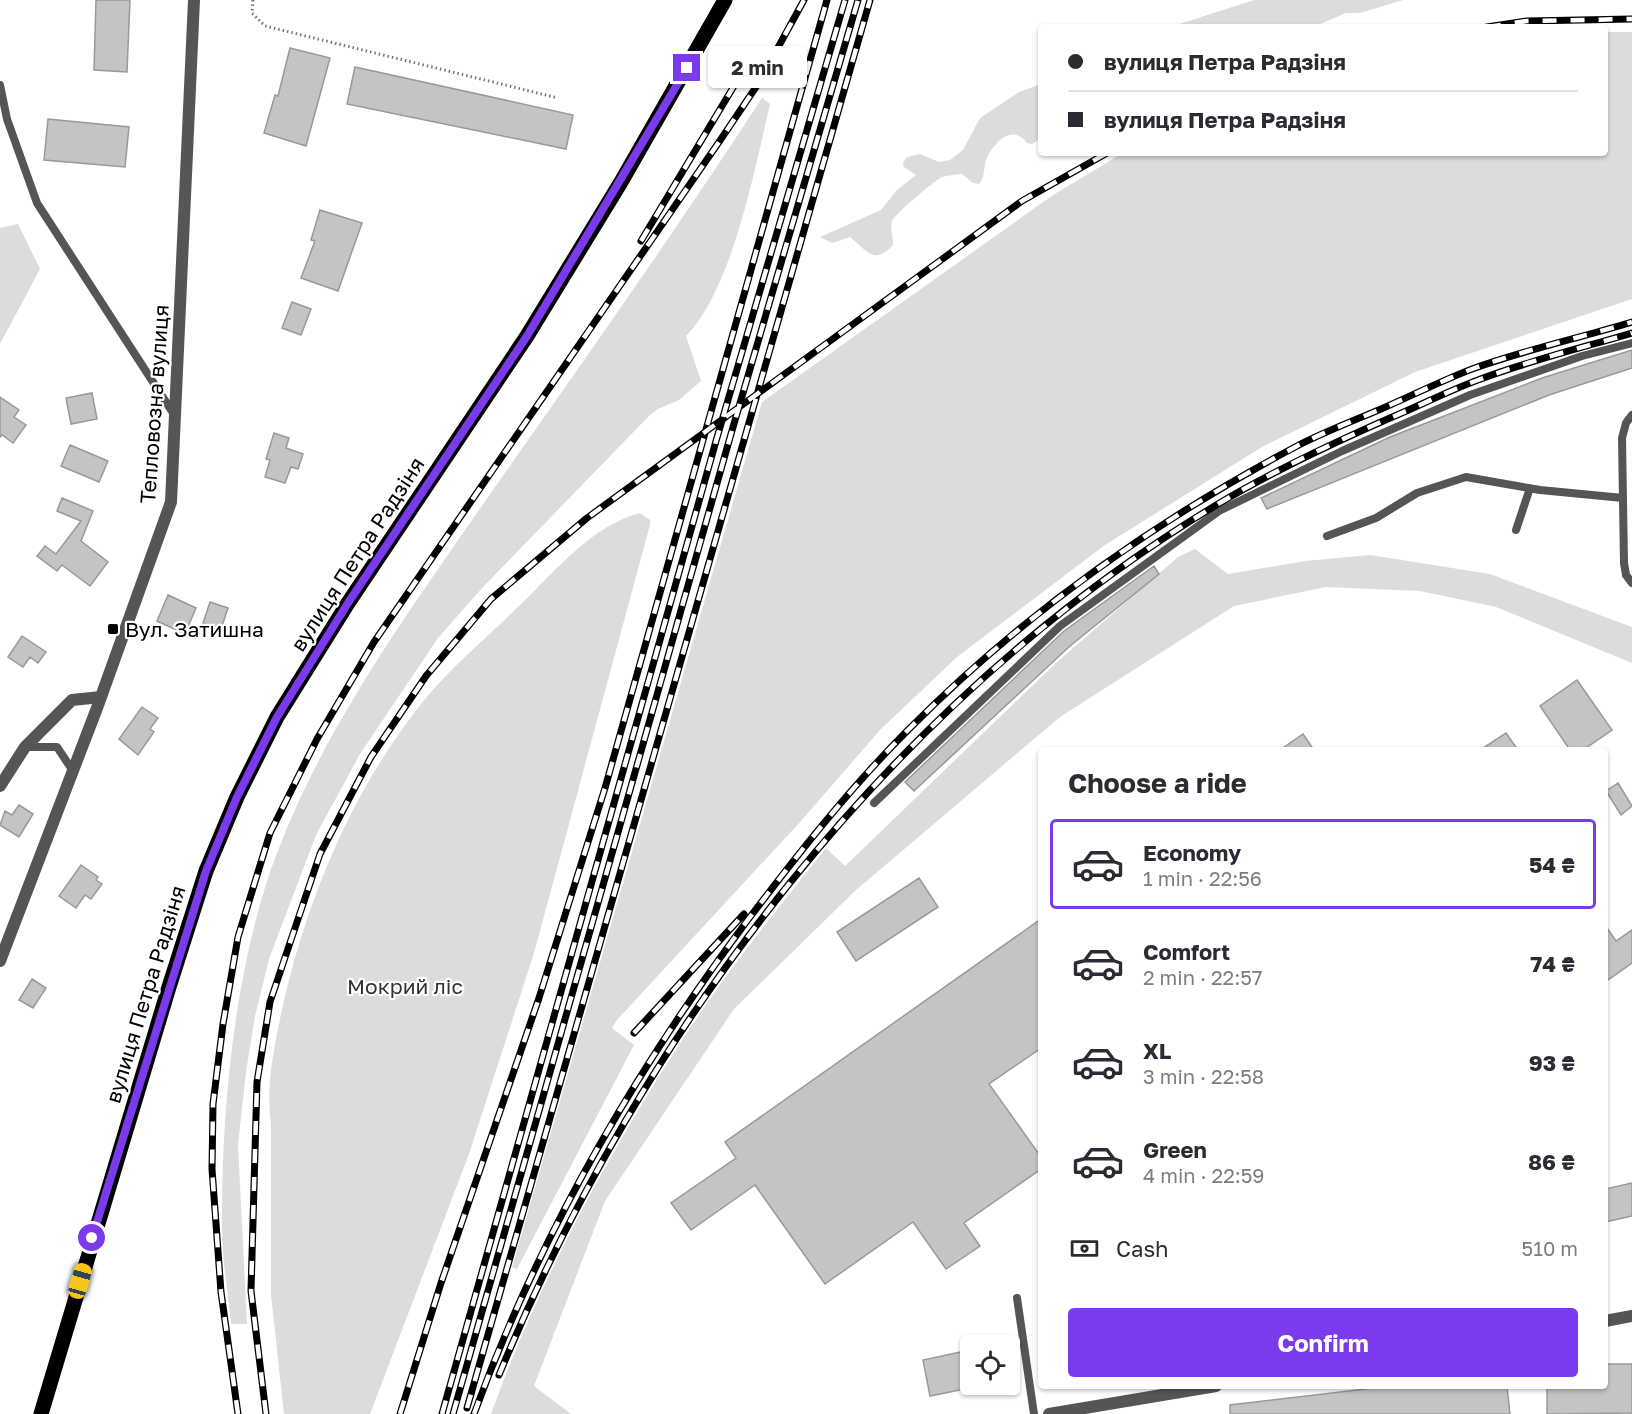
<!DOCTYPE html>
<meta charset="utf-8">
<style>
body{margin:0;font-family:"Golos Text",sans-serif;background:#f2f2f3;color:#2b2b33;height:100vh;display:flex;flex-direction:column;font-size:22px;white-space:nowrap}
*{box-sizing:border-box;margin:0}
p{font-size:20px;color:#7c7c81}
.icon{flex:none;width:33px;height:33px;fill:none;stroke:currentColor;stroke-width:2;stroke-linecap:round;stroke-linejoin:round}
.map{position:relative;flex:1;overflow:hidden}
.sheet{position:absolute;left:1038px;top:747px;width:570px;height:642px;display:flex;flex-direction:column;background:#fff;border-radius:6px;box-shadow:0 2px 4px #0004}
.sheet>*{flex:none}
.guide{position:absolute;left:1038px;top:24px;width:570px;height:132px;border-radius:6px;box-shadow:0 2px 4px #0004;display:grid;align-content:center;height:132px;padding:0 30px;background:#fff}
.tools{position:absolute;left:960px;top:1335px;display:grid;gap:12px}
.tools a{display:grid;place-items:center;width:60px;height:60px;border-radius:6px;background:#fff;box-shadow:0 2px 4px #0004;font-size:30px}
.end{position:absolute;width:27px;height:27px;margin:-14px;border:8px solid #7c3aed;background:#fff;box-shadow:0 0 0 3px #fff}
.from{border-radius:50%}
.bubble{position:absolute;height:42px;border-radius:6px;background:#fff;box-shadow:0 2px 4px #0004;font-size:20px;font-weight:700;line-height:42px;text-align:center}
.car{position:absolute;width:18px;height:36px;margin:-18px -9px;border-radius:8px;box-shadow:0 0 4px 2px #0007;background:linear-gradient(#f5c518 24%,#345 0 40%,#f5c518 0 76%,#345 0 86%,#f5c518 0)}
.guide b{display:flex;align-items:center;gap:21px;height:57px;font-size:22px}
.guide b+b{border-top:2px solid #e1e1e2}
.guide i{width:15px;height:15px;background:#2b2b33}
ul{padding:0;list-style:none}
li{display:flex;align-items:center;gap:18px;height:90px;margin:0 12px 9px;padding:0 18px;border:3px solid transparent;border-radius:6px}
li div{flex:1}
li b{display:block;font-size:22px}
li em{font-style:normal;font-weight:700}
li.active{border-color:#7c3aed}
li>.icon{width:54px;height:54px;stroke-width:1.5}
h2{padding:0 30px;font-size:27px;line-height:72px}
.pay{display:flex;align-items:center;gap:15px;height:66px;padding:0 30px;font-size:22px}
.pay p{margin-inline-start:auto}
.primary-button{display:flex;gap:12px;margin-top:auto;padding:12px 30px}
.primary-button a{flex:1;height:69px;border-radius:6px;background:#7c3aed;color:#fff;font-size:24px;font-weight:700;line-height:69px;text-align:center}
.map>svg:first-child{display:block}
.green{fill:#dcdcdc}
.building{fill:#c4c4c4;stroke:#999;stroke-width:1.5}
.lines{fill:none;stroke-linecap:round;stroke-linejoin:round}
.path{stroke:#777;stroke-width:3;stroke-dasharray:1.5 3;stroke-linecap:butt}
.service{stroke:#555;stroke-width:8}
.minor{stroke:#555;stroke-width:12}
.tertiary{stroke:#555;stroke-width:12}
.primary{stroke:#000;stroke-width:15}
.rail-casing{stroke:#000;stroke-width:7}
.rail{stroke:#fff;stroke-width:4.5;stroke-dasharray:14;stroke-linecap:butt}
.route{stroke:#7c3aed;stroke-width:8}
.poi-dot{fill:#000;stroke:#fff;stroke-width:2}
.labels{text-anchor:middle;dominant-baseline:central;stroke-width:4.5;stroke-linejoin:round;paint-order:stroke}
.street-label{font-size:21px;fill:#000;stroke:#fff}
.poi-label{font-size:21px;fill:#000;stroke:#fff;text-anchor:start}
.park-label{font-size:21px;fill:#333;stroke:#fff}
</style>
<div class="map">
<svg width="1632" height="1414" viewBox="0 0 1632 1414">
<rect width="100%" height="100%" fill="#fff"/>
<!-- green -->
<path class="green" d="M 1254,0 L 1403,0 L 1360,13 L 1346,13 L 1318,25 L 1170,27 Z
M 1605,32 L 1632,32 L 1632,299 L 1415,372 L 1262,447 L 1105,545 L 957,657 L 880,730 L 801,821 L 617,1020 L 612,1028 L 634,1045 L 517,1269 L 512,1267 L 762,402 L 1053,195 L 1123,153 L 1605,153 Z
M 1041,84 L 1041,138 L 1032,144 L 1027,143 C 1013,124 996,140 987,157 C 983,166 986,176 979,184 L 973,183 L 962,174 C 955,175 948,175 942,177 C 934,181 895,214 892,221 C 890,229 893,237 893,245 C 873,267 865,248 850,237 L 832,243 L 820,237 L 881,210 L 897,190 L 916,175 L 904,167 L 903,162 L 907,157 L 920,154 L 939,162 L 950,160 L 963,150 L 980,118 L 1019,92 Z
M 762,98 L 770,104 C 755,168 732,290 686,336 L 701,381 L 679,400 L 658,409 L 650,415 L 483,587 L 438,638 L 360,754 L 316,835 L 269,959 L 255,1016 L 246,1072 L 238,1145 L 247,1324 L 231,1324 C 228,1292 222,1260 222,1228 C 221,1111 235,962 277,853 C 326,724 410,610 488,497 C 581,365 674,233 762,98 Z
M 18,224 L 40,269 L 0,344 L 0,228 Z
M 640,513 L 650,520 L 650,525 L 534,953 L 469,1154 L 370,1414 L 284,1414 L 271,1295 L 271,1123 C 266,1088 273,1053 280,1019 C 304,905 351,790 425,699 C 453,665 491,634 522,603 C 556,570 593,525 640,513 Z
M 1195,549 L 1228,574 L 1305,561 L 1370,555 L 1490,574 L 1632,627 L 1632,663 L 1496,607 L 1420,591 L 1326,587 L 1234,606 L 1060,717 L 856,890 L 734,1009 L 605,1201 L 534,1386 L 571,1414 L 491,1414 C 538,1284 604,1161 679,1045 C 723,976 775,912 826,848 L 845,866 L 1057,662 L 1178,557 Z"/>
<!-- building -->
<path class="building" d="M 96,0 L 130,0 L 127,72 L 94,70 Z
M 290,48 L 330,58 L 306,146 L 264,133 L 275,95 L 278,96 Z
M 355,67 L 573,115 L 566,149 L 347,104 Z
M 48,119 L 129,127 L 125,167 L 44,160 Z
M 320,210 L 362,223 L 338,291 L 301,278 L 315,241 L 311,240 Z
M 292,302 L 311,309 L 301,335 L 282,328 Z
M 1632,350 L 1632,368 L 1549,395 L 1267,509 L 1261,498 L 1390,437 L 1542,378 Z
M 92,393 L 97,419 L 71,424 L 66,398 Z
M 0,397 L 19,410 L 14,417 L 26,425 L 13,443 L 2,435 L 0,437 Z
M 274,433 L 289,438 L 286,448 L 303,454 L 298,469 L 291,467 L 285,483 L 265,477 L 270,460 L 266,459 Z
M 70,445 L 108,461 L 99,482 L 61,466 Z
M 62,498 L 93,511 L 81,541 L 108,562 L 90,586 L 62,565 L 57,571 L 37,556 L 45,546 L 56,554 L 81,521 L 57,511 Z
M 1154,566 L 1159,574 L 1070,646 L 914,791 L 905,782 L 1064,631 Z
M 168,595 L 196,608 L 185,634 L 157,621 Z
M 210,602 L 228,608 L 221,629 L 203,623 Z
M 22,636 L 46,652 L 38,663 L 30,657 L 23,667 L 8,657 Z
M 1577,680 L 1612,730 L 1583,750 L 1570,750 L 1540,706 Z
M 142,707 L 158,718 L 150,729 L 154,732 L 138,755 L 119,739 Z
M 1506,733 L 1518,750 L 1480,750 Z
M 1303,734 L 1314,750 L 1280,750 Z
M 1618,783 L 1632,806 L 1621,815 L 1606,791 Z
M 19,805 L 33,814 L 19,837 L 0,825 L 5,811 L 12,815 Z
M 81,865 L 98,877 L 96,880 L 102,884 L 91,899 L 85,895 L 76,908 L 59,896 Z
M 919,878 L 938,907 L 856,961 L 837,932 Z
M 1041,919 L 1041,1048 L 989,1084 L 1041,1157 L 1041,1169 L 964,1223 L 980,1246 L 946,1269 L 913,1222 L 825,1284 L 755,1185 L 691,1230 L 671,1203 L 736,1158 L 725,1142 Z
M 1605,925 L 1616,941 L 1632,930 L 1632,963 L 1605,982 Z
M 32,979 L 46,988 L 33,1008 L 19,1000 Z
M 1632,1183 L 1632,1216 L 1605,1222 L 1605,1189 Z
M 970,1350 L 970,1388 L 930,1396 L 923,1360 Z
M 1605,1364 L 1632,1364 L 1632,1413 L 1547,1414 L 1547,1386 L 1605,1386 Z
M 1391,1386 L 1507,1386 L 1510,1414 L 1230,1414 L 1230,1405 Z"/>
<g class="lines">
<!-- path -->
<path class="path" d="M 253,0 L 252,13 L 265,26 L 558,98"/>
<!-- service -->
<path class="service" d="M 0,85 L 7,119 L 37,203 L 175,416
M 1632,415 L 1626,423 L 1622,438 L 1624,563 L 1626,575 L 1632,583
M 1516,530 L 1530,488
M 1327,536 L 1376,518 L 1417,493 L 1466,477 L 1540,490 L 1623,498
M 25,747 L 57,747 L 73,771
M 874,803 L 1060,626 L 1219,511 L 1342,451 L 1470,395 L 1582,356 L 1632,343
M 1017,1298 L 1034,1414"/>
<!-- minor -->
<path class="minor" d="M 0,786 L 25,747 L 72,700 L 101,697
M 1605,1321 L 1632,1316
M 1049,1414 L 1216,1386"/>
<!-- tertiary -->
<path class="tertiary" d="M 0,961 L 97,708 L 171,502 L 194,0"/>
<!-- primary -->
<path class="primary" d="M 41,1414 L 169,987 L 206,871 L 237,797 L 277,717 L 348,603 L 527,336 L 621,182 L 725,0"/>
<defs>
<path id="rail" d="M 1487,27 L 1527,21 L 1632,19
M 641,241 L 755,51
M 634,1033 L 744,914
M 499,1375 C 642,1028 893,699 1218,504 C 1273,471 1331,444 1390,418 C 1419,406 1448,391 1478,380 C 1528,361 1581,348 1632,333
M 467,1408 L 870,0
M 238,1414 L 221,1292 L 212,1169 L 213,1104 L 223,1024 L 238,937 L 270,833 L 317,739 L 374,642 L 719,142 L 758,84 L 804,0
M 266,1414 L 251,1291 L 257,1082 L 270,1002 L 320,854 L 371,757 L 426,676 L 491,599 L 587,518 L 1022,201 L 1107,153
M 400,1414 L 441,1283 L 539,998 L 605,788 L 827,0
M 442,1414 L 716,441 L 845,0
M 453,1414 L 731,434 L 858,0
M 474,1414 C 539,1236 634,1072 747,921 C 798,854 849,789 908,730 C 1021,616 1155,521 1297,446 C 1324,432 1353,421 1381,409 C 1411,396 1441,381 1472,369 C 1524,350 1579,338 1632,322"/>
</defs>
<!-- rail casing -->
<use href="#rail" class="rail-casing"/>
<!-- rail -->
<use href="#rail" class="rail"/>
</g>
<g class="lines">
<!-- route -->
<path class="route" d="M 92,1238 L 206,871 L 237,797 L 277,717 L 348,603 L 527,336 L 687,68"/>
</g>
<!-- markers -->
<rect class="poi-dot" x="107" y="623" width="12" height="12" rx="3"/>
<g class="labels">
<!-- street labels -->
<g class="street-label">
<text transform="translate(154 404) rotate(-86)">Тепловозна вулиця</text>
<text transform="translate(357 554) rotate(-57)">вулиця Петра Радзіня</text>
<text transform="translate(145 994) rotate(-73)">вулиця Петра Радзіня</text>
</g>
<!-- poi labels -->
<g class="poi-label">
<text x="125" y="629">Вул. Затишна</text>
</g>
<!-- park labels -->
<g class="park-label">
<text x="405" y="986">Мокрий ліс</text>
</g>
</g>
</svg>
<div class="tools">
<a><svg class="icon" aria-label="locate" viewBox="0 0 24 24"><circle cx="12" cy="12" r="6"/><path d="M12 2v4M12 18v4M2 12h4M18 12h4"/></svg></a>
</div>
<i class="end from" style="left:92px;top:1238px"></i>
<i class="end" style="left:687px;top:68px"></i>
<div class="bubble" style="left:708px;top:46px;width:99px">2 min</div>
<i class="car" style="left:80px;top:1281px;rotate:16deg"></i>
<div class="guide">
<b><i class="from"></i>вулиця Петра Радзіня</b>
<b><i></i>вулиця Петра Радзіня</b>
</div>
<section class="sheet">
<h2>Choose a ride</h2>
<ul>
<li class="active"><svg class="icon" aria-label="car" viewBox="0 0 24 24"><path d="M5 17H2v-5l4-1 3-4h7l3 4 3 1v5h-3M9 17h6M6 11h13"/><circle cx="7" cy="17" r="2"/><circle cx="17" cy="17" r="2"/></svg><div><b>Economy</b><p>1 min · 22:56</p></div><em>54 ₴</em></li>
<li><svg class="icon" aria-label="car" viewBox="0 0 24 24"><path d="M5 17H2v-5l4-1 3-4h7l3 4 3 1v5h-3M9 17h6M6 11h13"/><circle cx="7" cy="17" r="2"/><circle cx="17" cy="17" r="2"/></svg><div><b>Comfort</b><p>2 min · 22:57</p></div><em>74 ₴</em></li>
<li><svg class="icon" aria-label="car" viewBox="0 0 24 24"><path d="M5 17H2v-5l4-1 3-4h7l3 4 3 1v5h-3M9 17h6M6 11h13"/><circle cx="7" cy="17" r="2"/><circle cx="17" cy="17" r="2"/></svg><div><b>XL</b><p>3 min · 22:58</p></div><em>93 ₴</em></li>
<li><svg class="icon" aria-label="car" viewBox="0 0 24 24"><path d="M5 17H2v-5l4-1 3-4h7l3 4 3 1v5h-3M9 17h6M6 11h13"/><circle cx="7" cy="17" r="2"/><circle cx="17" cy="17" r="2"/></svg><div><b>Green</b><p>4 min · 22:59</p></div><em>86 ₴</em></li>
</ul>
<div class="pay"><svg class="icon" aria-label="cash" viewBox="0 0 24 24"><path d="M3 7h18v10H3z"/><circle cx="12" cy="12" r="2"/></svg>Cash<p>510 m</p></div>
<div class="primary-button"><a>Confirm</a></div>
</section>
</div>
